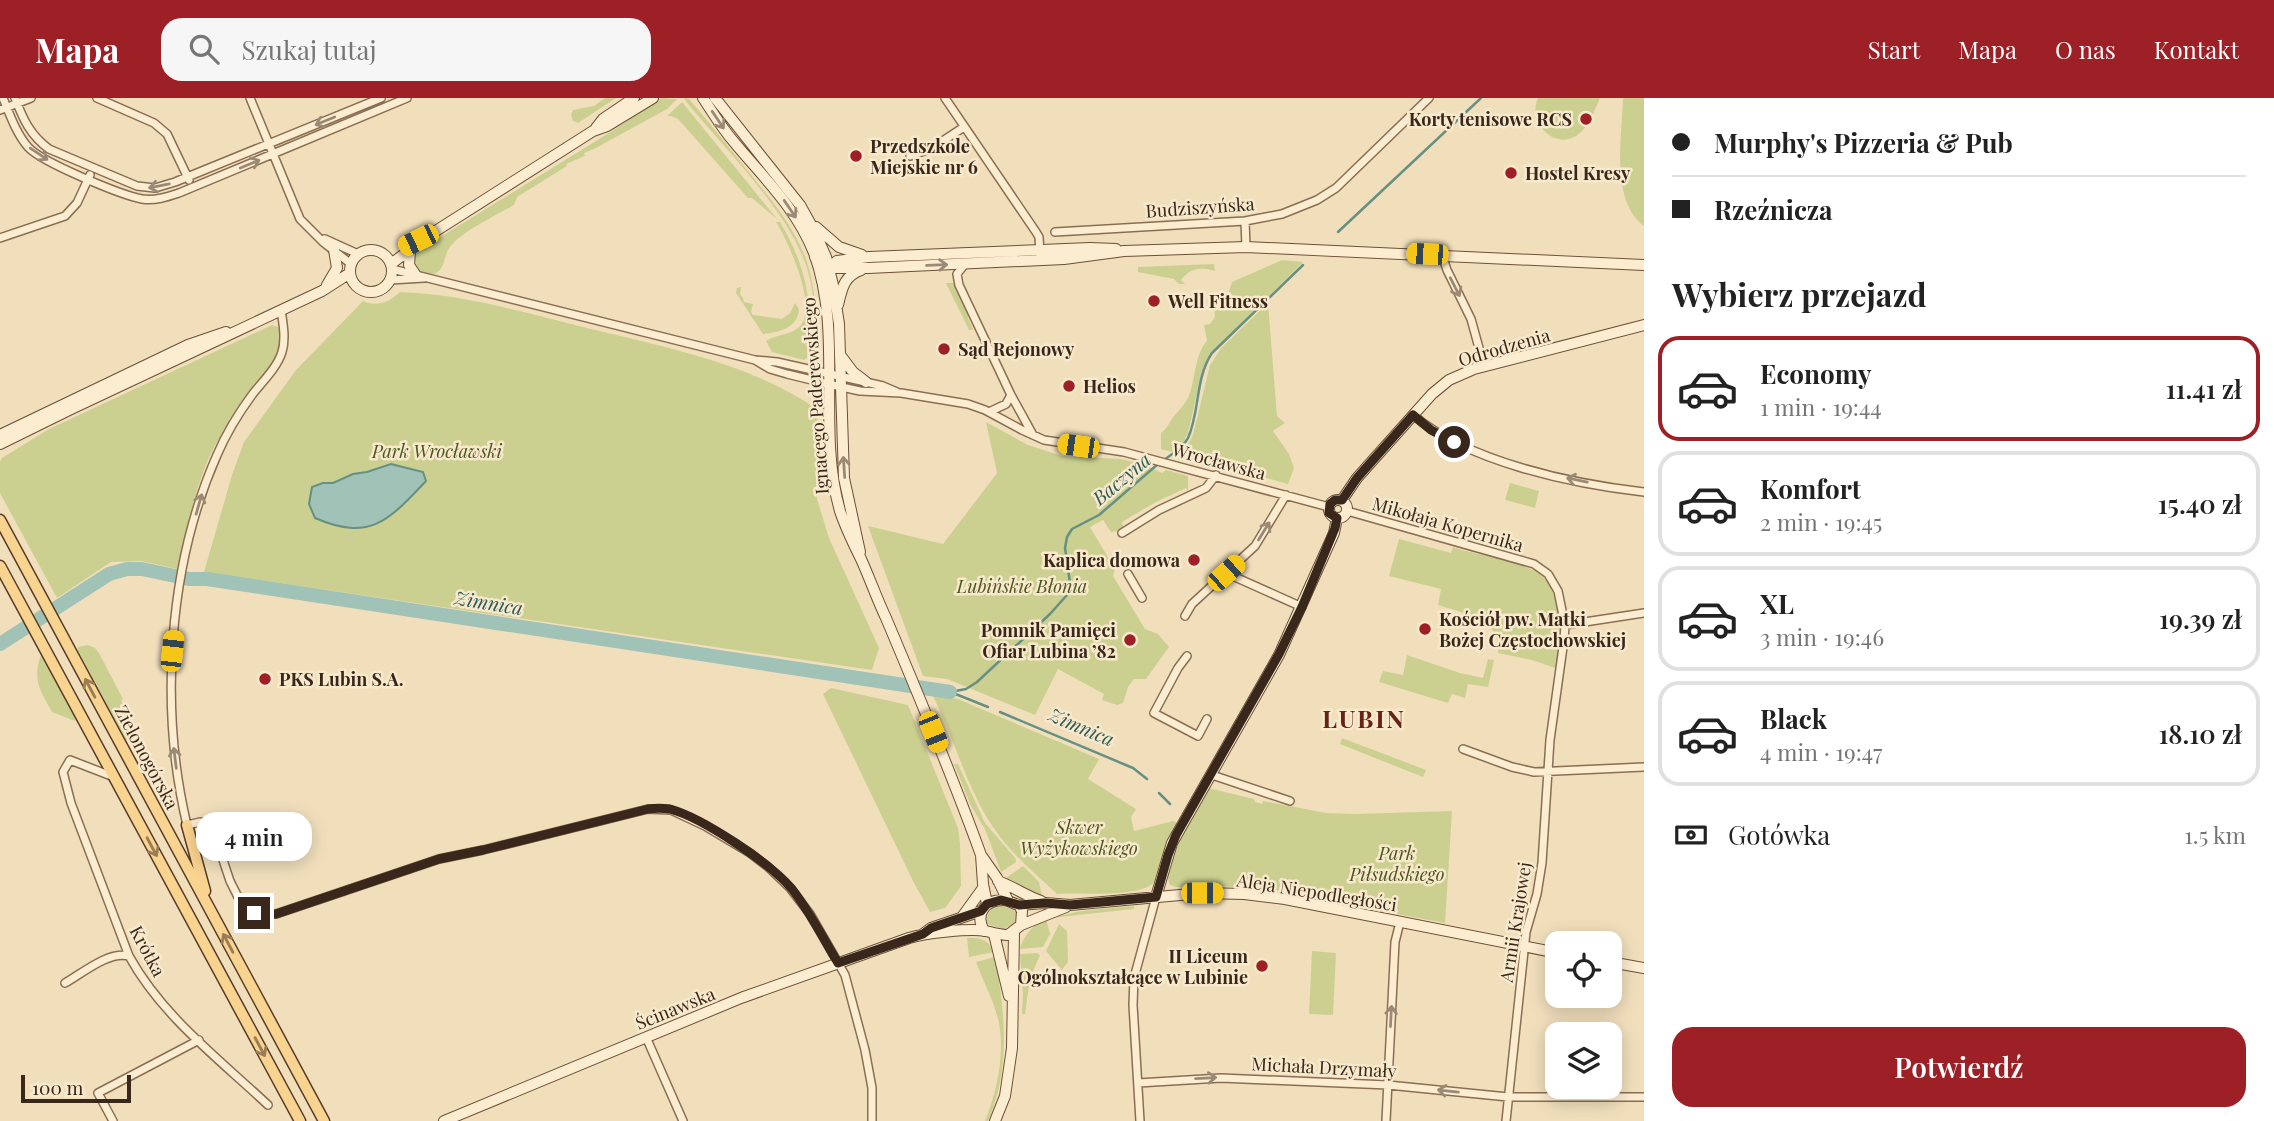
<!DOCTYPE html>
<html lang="pl">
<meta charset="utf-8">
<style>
body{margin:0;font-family:"Playfair Display",serif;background:#f6f6f6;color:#222;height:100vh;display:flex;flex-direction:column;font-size:26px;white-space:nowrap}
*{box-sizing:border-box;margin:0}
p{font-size:23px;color:#767676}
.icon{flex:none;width:38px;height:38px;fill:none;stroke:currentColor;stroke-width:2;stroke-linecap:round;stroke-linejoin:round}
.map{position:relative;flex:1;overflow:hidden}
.drawer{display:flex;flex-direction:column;background:#fff;width:630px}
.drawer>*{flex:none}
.top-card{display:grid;align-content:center;height:154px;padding:0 28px;background:#fff}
.buttons{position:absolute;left:1545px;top:833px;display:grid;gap:14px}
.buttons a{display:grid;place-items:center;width:77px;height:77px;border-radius:14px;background:#fff;box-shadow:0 4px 18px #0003;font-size:35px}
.scale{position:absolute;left:21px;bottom:18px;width:110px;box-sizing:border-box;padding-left:7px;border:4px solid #38271a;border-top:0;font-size:19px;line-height:24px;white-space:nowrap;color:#38271a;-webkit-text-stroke:5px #f8e9cc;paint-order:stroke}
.end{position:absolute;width:32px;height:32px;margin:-16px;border:9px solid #38271a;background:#fff;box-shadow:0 0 0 4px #fff}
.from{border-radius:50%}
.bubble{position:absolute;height:49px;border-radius:21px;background:#fff;box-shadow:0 4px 18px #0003;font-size:23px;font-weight:600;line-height:49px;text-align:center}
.car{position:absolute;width:21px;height:42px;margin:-21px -10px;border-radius:9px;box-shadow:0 0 5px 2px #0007;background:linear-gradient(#f5c518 24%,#345 0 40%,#f5c518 0 76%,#345 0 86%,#f5c518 0)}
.top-card b{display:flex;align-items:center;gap:24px;height:66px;font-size:26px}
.top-card b+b{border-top:2px solid #e0e0e0}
.top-card i{width:18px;height:18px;background:#222}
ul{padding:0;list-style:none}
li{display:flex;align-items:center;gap:21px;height:105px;margin:0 14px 10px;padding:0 14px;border:4px solid #e0e0e0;border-radius:21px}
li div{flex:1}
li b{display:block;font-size:26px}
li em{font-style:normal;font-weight:600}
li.active{border-color:#9e2027}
li>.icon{width:63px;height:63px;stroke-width:1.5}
h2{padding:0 28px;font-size:32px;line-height:84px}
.pay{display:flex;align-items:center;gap:18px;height:77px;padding:0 28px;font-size:26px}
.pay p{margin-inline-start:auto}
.button{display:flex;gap:14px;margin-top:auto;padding:14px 28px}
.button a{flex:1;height:80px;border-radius:21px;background:#9e2027;color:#fff;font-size:28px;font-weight:600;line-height:80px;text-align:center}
header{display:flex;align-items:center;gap:42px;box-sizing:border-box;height:98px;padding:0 35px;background:#9e2027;color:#fff}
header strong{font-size:33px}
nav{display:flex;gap:38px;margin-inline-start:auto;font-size:24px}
.search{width:490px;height:63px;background:#f6f6f6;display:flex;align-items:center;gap:18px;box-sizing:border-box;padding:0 24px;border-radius:21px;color:#767676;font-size:26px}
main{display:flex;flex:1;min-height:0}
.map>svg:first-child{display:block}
.green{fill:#cbd090}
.water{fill:#a1c2b6;stroke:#679084;stroke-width:2}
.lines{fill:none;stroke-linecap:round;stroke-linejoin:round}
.stream{stroke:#679084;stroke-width:2.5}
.river{stroke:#a1c2b6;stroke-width:14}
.street-casing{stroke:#8a6e54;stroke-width:10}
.secondary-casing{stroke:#6c4f38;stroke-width:12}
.primary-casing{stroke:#573c29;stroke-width:13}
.street{stroke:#fcecd0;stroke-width:7}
.secondary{stroke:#fcecd0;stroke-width:10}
.primary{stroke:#f9d390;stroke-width:10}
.oneway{stroke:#9a8a75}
.oneway2{stroke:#987d55}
.route{stroke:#38271a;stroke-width:9}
.poi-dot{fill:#9e2027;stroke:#f8e9cc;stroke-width:2.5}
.labels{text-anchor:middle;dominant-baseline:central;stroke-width:5;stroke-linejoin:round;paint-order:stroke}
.poi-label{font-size:18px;font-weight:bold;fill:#38271a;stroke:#f8e9cc;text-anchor:start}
.street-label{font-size:18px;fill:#38271a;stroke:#f8e9cc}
.park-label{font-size:18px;font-style:italic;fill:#4b561f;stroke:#f8e9cc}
.water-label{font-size:19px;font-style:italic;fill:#285954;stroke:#f8e9cc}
.district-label{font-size:24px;font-weight:bold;letter-spacing:2px;fill:#682316;stroke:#f8e9cc}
</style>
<header>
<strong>Mapa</strong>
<div class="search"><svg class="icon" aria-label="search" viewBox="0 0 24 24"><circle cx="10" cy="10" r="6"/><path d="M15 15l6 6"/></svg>Szukaj tutaj</div>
<nav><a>Start</a><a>Mapa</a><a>O nas</a><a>Kontakt</a></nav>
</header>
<main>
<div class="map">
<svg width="1644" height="1023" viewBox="0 0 1644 1023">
<rect width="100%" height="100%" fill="#f1dfbc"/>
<!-- green -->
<path class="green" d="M 605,0 L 616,0 L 578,25 L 573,23 L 571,17 L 573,12 L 594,8 Z
M 661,0 L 677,1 L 667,11 L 594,51 L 584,55 L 585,58 L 566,66 L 567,68 L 517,99 L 514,107 C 496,117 461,134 450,149 C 444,156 445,173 434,176 C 430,178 422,175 419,173 C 402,161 422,146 434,143 L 617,30 Z
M 686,0 L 689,1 C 709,24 728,48 747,72 C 770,100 793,127 806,161 C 816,191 817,221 818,252 L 813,248 C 815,221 815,193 806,167 C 786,110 723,49 684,1 Z
M 1538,0 L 1600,0 C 1595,11 1590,26 1581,34 C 1558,56 1526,26 1538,0 Z
M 1623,0 L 1644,0 L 1644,128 C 1610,103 1622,38 1623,0 Z
M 682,4 L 777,121 L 752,100 L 748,100 L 678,21 L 671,18 L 667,18 Z
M 776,124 L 780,124 C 806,167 815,210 807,260 L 804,262 L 772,254 L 766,243 C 777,236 793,237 801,227 C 817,206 788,143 776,124 Z
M 1282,162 L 1303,164 L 1209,258 L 1203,270 L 1188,335 L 1183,345 L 1172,354 L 1161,351 L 1161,335 C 1168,330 1169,324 1174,318 C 1179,312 1184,307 1188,300 C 1196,282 1194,257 1207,243 L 1204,227 L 1210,226 L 1215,219 L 1214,208 L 1216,200 L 1228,197 L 1232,184 Z
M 1214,166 L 1215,173 C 1201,168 1190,170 1181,182 L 1185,186 L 1179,186 L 1174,181 L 1138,174 L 1138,169 Z
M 946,185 L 955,185 L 969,213 L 968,220 L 973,231 L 972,232 L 969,232 Z
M 741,189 L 740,196 L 743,200 L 744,204 L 753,206 L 751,214 L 753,217 L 782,221 L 790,215 L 795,205 L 799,211 C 798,230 780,234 763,236 L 736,195 L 737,190 Z
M 400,194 C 462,196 523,214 583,229 C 663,249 748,264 817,311 L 819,342 L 816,375 L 817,401 L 829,440 L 879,550 L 872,572 L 204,474 L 232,377 L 244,344 L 296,272 L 363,203 C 376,209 390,204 400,194 Z
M 1268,205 L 1277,318 L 1285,325 L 1273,333 L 1289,356 L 1294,370 L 1288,386 L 1220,367 L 1221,365 L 1212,362 L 1211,364 L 1179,355 L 1189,345 L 1193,337 L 1210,267 L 1222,249 Z
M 272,227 L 278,229 C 289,259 255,285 241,307 C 228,327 214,346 206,367 C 192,400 187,436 177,471 L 141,463 L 111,464 L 57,500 L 0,395 L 0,364 L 2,360 L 49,331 Z
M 986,324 L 1028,347 L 1062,358 L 1121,361 L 1145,367 L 1162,375 L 1166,372 L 1188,378 L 1188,393 L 1186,390 L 1156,404 L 1122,424 L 1123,430 L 1118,433 L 1111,434 L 1103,422 L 1090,429 L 1115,471 L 1113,478 L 1145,531 L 1158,536 L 1169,549 L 1146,581 L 1134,581 L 1128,589 L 1123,605 L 1117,607 L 1102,602 L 1104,596 L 1058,571 L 1035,617 L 947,581 L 923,578 L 868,428 L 943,446 L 997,375 Z
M 1510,385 L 1539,393 L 1535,410 L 1505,402 Z
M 1399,441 L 1451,455 L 1453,449 L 1462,452 C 1481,457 1527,465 1541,477 C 1563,495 1561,546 1558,571 L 1532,562 L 1498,555 C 1502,520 1464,516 1438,507 L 1441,491 L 1389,478 Z
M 88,547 L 95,550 L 99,555 L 123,601 L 121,603 L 123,606 L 126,604 C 133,617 133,629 129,642 L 126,642 L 78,552 L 78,549 Z
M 41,557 L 76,620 L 75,623 L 52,614 C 40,593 32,581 41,557 Z
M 1407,557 L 1460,575 L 1483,580 L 1488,561 L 1494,562 L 1488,589 L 1468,586 L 1465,600 L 1452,596 L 1448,605 L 1379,584 L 1383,573 L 1403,577 Z
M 831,590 L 908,607 L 958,730 L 960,746 L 961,788 L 945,810 L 930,814 L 914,785 L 823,596 Z
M 932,596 L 958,601 L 1099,661 L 1088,681 L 1136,711 L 1131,719 L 1134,733 L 1173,723 L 1178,725 C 1171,743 1166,767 1155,783 C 1142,801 1079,794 1057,796 C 1035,775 1010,755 993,729 C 966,689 954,639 932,596 Z
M 1342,640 L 1426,672 L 1423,679 L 1340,646 Z
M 954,666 L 958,666 L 985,725 L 1016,761 L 1016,764 L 1001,774 L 985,731 L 971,708 Z
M 1208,690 L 1254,701 L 1255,704 L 1262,706 L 1263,703 L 1326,715 L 1355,716 L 1452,713 L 1445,825 L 1267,792 L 1221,788 L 1176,789 L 1170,787 C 1158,765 1196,710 1208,690 Z
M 1023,768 L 1039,784 L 1042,798 L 1029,795 L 1006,780 Z
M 1002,808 L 1016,813 L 1017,819 L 1014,826 L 1003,831 L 987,826 C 986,815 991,808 1002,808 Z
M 1122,809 L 1134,808 L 1134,811 L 1050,820 L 1081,813 Z
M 1046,821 L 1050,836 L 1043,849 L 1020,851 C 1023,839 1034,825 1046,821 Z
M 1059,826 L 1067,833 L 1068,864 L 1062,872 L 1046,853 Z
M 967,840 C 980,839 989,842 994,854 L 969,859 Z
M 1312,853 L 1336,855 L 1333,917 L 1309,916 Z
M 1037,855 L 1040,857 L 1030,880 L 1025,916 L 1022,916 L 1023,896 L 1020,856 Z
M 995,859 C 1005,914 1011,970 988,1023 L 985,1023 C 997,994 1006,952 998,921 C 993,901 983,883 976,864 Z"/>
<!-- water -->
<path class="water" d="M 391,366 L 423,374 L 426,383 C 389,422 371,444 315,420 L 309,406 L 312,389 L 323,385 L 333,385 L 353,376 L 367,374 Z"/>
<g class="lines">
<!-- stream -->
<path class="stream" d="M 1338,134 L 1481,0
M 1164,362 C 1172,356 1183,350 1188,340 C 1200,314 1195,280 1212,255 L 1303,167
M 950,594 L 966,591 L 977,584 L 1050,516 L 1067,497 L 1070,485 L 1065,450 L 1067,439 L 1072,431 L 1099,417 L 1158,366
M 953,595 L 988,609
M 1000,614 L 1133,670 L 1147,681
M 1159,695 L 1170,706"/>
<!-- river -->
<path class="river" d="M 0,546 L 109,476 L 127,471 L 142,471 L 189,481 L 207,481 L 950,594"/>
<defs>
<path id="street" d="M 3,0 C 10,17 16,35 28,49 C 41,64 121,97 142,101 C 155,103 167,99 179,95 L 407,0
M 15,0 C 23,21 30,37 49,51 L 137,88 L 155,90 L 175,84 L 381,0
M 97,0 L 154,25 L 167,36 L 189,82
M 250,0 L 300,121 L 323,144 L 351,166
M 945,0 L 1036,134 L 1039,139 L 1040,156
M 0,12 L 31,0
M 910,58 L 932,50 L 964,29
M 1245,123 L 1246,149
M 1055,134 L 1245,123 L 1282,116 L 1317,102 L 1336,90 L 1429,0
M 0,140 L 65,118 L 77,105 L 90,77
M 325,141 L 358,156
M 1442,157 L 1447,172 L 1471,221 L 1484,268
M 965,166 L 957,176 L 959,187 L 1011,297 L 1033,337
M 392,171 L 755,262 L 777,264 L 883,288 L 897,294
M 390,182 L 424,180
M 281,212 C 283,225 286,241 282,254 C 277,270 262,284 252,297 C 238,316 226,336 217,357 C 168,468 159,609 187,727 L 200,724 L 211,726 L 230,783 L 239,801 L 245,809 L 254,815 L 276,816 L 439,761 L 483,752 L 648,711 L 671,712 L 705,728 L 750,755 L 767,768 L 790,790 L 810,816 L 845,877 L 865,952 L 872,990 L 872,1023
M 755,262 L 770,271 L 787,276 L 828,286 L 860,293 L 901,295 L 968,306 L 985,312 L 1022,332 L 1044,342 L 1124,354 L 1329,409
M 989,314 L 1006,306 L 1011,297
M 1413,317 C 1468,364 1573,386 1644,394
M 1347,413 L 1534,466 L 1548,476 L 1558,493 L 1565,527 L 1564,542 L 1550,642 L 1542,765 L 1537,796 L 1526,834 L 1506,1023
M 1122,435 L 1159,412 L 1206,390 L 1216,377
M 1226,475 L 1302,509
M 1128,476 L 1142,500
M 1185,518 L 1192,506 L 1255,448 L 1286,397
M 1565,527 L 1644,515
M 1187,558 L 1178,570 L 1154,615 L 1198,638 L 1207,621
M 1463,651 L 1512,669 L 1534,674 L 1644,669
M 1212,677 L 1290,703
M 114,679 L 70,662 L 63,674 L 71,705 L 129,858 C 162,918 219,961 268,1007
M 65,885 C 83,875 108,853 129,858
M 646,939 L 683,1023
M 1138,985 L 1221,980 L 1388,987 L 1508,999 L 1644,999
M 113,1023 L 98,995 L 199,942
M 1140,1023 L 1133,907 L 1134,880 L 1156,799
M 1386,1023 L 1395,844 L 1400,824"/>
<path id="secondary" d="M 703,0 C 713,15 722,30 734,44 C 763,79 797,111 814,155 C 844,236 816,330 840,413 C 846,431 853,445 861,461 C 870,481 877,501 886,520 C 919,598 952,677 981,757 L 997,780 L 1008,803
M 715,0 L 800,107 L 815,134 L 826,159 L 833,187 L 839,226 L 844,380 L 860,454
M 596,30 L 603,21 L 634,0
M 816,129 L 839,149 L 862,157
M350 173a21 21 0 1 1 42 0a21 21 0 1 1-42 0Z
M 410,153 L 409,167 L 415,176
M 815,159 L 835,170 L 868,170 L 1064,161 L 1124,153 L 1246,149 L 1644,167
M 391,166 L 431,136 L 593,33 L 607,28 L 653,0
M 827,171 L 837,163 L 869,159 L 1090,150 L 1116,151
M 327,187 L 337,170 L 334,152
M 838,207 C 842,190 844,178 861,172
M 841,258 L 853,274 L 866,284
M 0,337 L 188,247 L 226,234
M 0,346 L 71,311 L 322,193 L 350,175
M1329 411a9 9 0 1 1 18 0a9 9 0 1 1-18 0Z
M 1342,402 L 1357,380 L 1432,296 L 1449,282 L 1474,271 L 1644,227
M 981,757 L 983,786 L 987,806
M 998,783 C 1014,789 1026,798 1041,803
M 1156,799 L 1172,745 L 1279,557 L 1334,435 L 1337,420
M 1019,807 L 1045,805 L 1070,807 L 1202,795 L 1244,796 L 1285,801 L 1558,855
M 962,819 L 983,790
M 1021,827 L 1066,809
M 923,836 L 931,830 L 981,813
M 994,836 L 1009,898
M 1610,864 L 1644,870
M 444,1023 L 741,900 L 909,840 C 925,835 970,830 986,833 C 994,835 1000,837 1008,837 L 1021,827 L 1022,813 L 1019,807 C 1013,806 1009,802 1003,802 C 984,802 975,817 984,833
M 995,1023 L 1005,998 L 1012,950 L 1014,835"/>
<path id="primary" d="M 0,422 L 324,1023
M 0,468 L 300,1023
M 187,727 L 205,793"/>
</defs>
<!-- street casing -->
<use href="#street" class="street-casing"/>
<!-- secondary casing -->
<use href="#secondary" class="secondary-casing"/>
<!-- primary casing -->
<use href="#primary" class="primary-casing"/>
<!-- street -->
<use href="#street" class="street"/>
<!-- secondary -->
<use href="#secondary" class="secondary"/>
<!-- primary -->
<use href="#primary" class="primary"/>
</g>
<!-- one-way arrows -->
<defs><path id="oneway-shaft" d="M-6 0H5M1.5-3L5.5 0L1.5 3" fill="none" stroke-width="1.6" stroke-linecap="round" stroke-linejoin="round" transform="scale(1.75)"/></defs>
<g class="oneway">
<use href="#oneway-shaft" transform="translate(718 22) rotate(56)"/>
<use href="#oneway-shaft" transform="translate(325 23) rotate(158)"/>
<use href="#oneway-shaft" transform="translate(39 56) rotate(34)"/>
<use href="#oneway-shaft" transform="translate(250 66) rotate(-22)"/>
<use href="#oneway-shaft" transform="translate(159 88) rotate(169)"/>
<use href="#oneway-shaft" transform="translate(790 111) rotate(56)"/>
<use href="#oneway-shaft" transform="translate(937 167) rotate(-2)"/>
<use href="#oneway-shaft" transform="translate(1455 189) rotate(63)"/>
<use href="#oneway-shaft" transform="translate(844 369) rotate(-94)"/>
<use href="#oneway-shaft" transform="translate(1577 382) rotate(-168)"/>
<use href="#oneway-shaft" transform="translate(199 406) rotate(-74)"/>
<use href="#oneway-shaft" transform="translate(1264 433) rotate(-58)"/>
<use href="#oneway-shaft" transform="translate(175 660) rotate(-97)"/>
<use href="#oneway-shaft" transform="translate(1391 918) rotate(-87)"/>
<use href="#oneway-shaft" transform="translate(1206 980) rotate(-3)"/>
<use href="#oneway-shaft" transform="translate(1448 993) rotate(-174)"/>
</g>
<g class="oneway2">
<use href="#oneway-shaft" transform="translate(90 590) rotate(-118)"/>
<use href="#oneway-shaft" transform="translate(152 749) rotate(62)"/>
<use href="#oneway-shaft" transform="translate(228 845) rotate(-118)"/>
<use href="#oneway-shaft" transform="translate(260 949) rotate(62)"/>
</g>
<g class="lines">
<!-- route -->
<path class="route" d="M 254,815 L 276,816 L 439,761 L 483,752 L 648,711 C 655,710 663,710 670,711 C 703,720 770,765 792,791 C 810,814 823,840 838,865 L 923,836 L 931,830 L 981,813 L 987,806 L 1001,802 L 1019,807 L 1045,805 L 1070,807 L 1156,799 L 1168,757 L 1176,737 L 1279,556 L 1302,509 L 1335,430 L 1337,420 L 1329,415 L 1330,406 L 1335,402 L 1342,402 L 1357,380 L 1413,317 L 1431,332 L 1454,344"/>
</g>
<!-- markers -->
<g class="poi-dot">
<circle cx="1586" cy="21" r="7"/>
<circle cx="856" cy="58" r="7"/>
<circle cx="1511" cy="75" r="7"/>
<circle cx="1154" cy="203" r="7"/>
<circle cx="944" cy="251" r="7"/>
<circle cx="1069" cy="288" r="7"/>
<circle cx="1194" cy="462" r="7"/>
<circle cx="1425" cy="531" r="7"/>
<circle cx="1130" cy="542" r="7"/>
<circle cx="265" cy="581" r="7"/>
<circle cx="1262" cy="868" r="7"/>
</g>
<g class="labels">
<!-- poi labels -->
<g class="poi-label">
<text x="1572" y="21" text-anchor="end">Korty tenisowe RCS</text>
<text x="870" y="48">Przedszkole<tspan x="870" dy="21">Miejskie nr 6</tspan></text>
<text x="1525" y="75">Hostel Kresy</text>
<text x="1168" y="203">Well Fitness</text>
<text x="958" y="251">Sąd Rejonowy</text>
<text x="1083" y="288">Helios</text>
<text x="1180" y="462" text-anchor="end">Kaplica domowa</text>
<text x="1439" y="521">Kościół pw. Matki<tspan x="1439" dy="21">Bożej Częstochowskiej</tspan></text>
<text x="1116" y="532" text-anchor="end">Pomnik Pamięci<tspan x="1116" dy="21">Ofiar Lubina ’82</tspan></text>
<text x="279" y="581">PKS Lubin S.A.</text>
<text x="1248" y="858" text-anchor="end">II Liceum<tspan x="1248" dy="21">Ogólnokształcące w Lubinie</tspan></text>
</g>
<!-- street labels -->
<g class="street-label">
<text transform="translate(1200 109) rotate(-4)">Budziszyńska</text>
<text transform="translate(1504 249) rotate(-16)">Odrodzenia</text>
<text transform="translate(815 298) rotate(-94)">Ignacego Paderewskiego</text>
<text transform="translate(1219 363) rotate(15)">Wrocławska</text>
<text transform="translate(1448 426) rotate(16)">Mikołaja Kopernika</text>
<text transform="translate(147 659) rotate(62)">Zielonogórska</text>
<text transform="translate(1317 794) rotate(9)">Aleja Niepodległości</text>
<text transform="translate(1515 824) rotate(-81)">Armii Krajowej</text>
<text transform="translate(148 853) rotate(62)">Krótka</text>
<text transform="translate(675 910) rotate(-22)">Ścinawska</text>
<text transform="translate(1324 969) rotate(3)">Michała Drzymały</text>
</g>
<!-- park labels -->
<g class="park-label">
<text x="437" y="353">Park Wrocławski</text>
<text x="1022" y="488">Lubińskie Błonia</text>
<text x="1079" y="729">Skwer<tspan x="1079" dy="21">Wyżykowskiego</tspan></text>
<text x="1397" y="755">Park<tspan x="1397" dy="21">Piłsudskiego</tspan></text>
</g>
<!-- water labels -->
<g class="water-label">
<text transform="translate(1121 380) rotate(-40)">Baczyna</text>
<text transform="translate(489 504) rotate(9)">Zimnica</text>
<text transform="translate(1082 628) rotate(23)">Zimnica</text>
</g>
<!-- district labels -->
<g class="district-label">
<text x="1364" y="620">LUBIN</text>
</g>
</g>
</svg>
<div class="buttons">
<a><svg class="icon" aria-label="locate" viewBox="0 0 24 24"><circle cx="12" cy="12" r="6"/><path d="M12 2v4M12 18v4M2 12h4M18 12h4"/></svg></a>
<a><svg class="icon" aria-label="layers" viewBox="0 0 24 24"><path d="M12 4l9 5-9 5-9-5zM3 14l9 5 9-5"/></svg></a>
</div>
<div class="scale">100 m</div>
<i class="end from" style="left:1454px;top:344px"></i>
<i class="end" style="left:254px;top:815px"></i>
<div class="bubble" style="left:196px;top:714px;width:116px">4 min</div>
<i class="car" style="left:418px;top:142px;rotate:244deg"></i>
<i class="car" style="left:1427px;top:156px;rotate:272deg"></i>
<i class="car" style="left:1078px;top:348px;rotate:278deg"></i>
<i class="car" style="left:1226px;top:475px;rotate:48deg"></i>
<i class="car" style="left:172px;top:553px;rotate:6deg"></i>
<i class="car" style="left:933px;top:634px;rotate:158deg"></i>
<i class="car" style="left:1202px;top:795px;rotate:90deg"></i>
</div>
<section class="drawer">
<div class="top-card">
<b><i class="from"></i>Murphy's Pizzeria &amp; Pub</b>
<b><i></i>Rzeźnicza</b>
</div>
<h2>Wybierz przejazd</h2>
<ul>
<li class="active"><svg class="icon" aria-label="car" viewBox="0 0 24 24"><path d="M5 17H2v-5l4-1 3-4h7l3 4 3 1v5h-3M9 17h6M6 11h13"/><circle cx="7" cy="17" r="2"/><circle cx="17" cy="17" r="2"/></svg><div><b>Economy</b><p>1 min · 19:44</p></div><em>11.41 zł</em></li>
<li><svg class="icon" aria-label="car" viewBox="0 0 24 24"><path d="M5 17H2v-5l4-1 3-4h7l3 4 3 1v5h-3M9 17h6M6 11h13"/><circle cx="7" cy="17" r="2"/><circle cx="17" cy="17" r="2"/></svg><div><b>Komfort</b><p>2 min · 19:45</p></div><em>15.40 zł</em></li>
<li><svg class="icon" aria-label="car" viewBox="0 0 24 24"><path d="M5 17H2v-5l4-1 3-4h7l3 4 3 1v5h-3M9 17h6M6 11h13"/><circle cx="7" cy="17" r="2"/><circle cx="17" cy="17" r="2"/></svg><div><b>XL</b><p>3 min · 19:46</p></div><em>19.39 zł</em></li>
<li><svg class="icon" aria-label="car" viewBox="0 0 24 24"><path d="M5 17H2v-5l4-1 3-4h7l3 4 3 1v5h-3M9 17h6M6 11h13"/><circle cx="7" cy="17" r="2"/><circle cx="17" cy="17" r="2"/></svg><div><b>Black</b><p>4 min · 19:47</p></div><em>18.10 zł</em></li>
</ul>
<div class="pay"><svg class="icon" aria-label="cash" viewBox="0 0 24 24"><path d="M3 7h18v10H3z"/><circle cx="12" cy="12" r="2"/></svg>Gotówka<p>1.5 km</p></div>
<div class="button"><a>Potwierdź</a></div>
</section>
</main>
